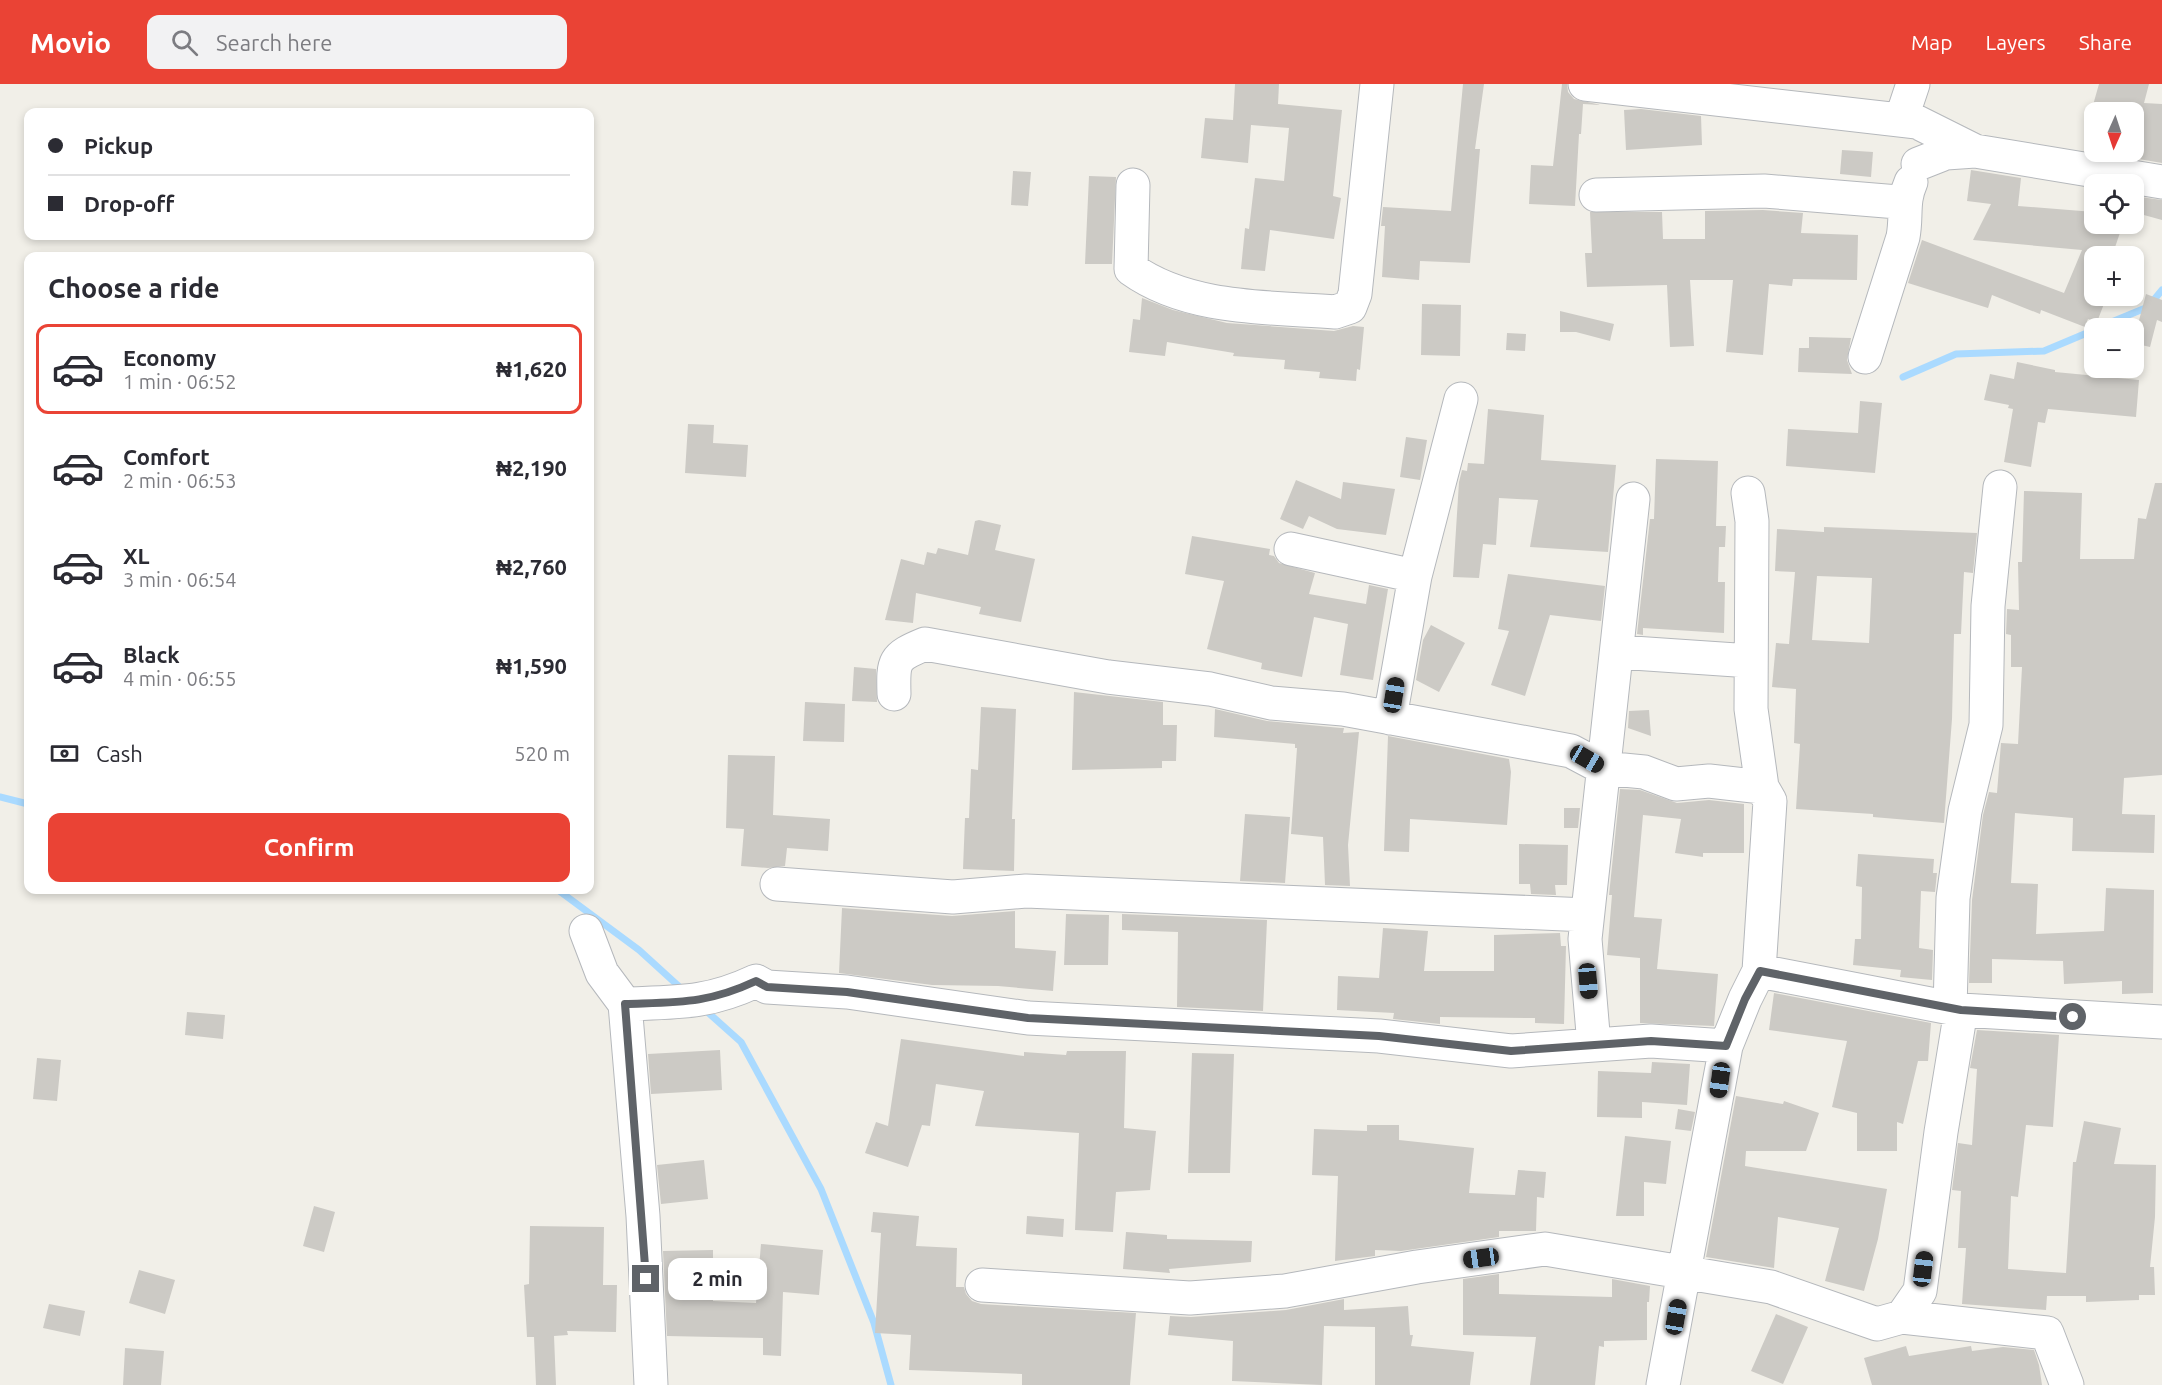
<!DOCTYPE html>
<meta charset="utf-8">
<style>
body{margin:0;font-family:Ubuntu,sans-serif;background:#f2f2f3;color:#2b2b33;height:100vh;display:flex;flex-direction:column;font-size:22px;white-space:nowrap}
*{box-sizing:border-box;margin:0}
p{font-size:20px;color:#7c7c81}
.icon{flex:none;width:33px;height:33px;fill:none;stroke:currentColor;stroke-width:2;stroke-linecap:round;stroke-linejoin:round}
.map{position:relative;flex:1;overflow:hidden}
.panel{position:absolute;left:24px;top:168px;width:570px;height:642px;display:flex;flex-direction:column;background:#fff;border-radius:12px;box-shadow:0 3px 9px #0003}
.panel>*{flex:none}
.top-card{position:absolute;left:24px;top:24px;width:570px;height:132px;border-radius:12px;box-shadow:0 3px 9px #0003;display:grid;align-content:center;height:132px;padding:0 24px;background:#fff}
.needle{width:39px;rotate:183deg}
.controls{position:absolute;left:2084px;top:18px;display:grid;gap:12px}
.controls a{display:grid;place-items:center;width:60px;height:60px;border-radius:12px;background:#fff;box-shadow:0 3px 9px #0003;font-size:30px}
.end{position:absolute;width:27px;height:27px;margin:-14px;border:8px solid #5f6368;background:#fff;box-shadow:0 0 0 3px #fff}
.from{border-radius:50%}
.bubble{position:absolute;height:42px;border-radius:12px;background:#fff;box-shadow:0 3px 9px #0003;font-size:20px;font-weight:600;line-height:42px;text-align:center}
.car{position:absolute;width:18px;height:36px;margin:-18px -9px;border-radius:8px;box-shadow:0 0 4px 2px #0007;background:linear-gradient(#222 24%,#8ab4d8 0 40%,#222 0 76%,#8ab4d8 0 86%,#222 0)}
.top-card b{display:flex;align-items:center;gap:21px;height:57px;font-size:22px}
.top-card b+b{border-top:2px solid #e1e1e2}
.top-card i{width:15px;height:15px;background:#2b2b33}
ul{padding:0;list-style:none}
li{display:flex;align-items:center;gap:18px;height:90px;margin:0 12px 9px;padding:0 12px;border:3px solid transparent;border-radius:12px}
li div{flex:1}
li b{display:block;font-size:22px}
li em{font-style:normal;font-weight:600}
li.current{border-color:#ea4335}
li>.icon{width:54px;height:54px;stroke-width:1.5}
h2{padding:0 24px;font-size:27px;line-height:72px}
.pay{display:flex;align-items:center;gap:15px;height:66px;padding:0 24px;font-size:22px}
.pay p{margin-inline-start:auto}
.cta{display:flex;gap:12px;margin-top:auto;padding:12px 24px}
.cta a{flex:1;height:69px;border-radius:12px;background:#ea4335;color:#fff;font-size:24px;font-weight:600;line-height:69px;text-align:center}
header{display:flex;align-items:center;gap:36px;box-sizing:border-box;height:84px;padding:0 30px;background:#ea4335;color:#fff}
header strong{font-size:28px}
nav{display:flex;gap:33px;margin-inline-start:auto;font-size:21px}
.search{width:420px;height:54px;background:#f2f2f3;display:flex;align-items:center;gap:15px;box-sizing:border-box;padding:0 21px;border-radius:12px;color:#7c7c81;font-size:22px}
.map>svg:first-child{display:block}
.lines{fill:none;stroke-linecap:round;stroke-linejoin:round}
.stream{stroke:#aadaff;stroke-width:7}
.building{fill:#cccac5;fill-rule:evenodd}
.minor-casing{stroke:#b5b8bc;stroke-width:35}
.minor{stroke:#fff;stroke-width:33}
.route{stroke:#5f6368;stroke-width:8}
</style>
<header>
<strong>Movio</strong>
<div class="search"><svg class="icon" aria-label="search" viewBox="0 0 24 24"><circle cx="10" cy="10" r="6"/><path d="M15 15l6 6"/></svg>Search here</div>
<nav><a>Map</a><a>Layers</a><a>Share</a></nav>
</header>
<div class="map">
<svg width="2162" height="1301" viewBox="0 0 2162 1301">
<rect width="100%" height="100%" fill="#f1efe8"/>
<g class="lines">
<!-- stream -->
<path class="stream" d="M 2097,244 L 2148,223 L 2162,206
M 1903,293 L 1956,270 L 2044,267 L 2094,246
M 0,713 L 28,720
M 558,806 L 639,866 L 684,907
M 703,924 L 741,958 L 821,1105 L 874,1239 L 891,1301"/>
</g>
<!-- building -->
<path class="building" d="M 1235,0 L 1279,0 L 1278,20 L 1342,26 L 1333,112 L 1341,114 L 1334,155 L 1270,146 L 1265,187 L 1241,185 L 1245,144 L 1249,145 L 1255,94 L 1284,97 L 1289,44 L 1251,41 L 1248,79 L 1201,74 L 1205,34 L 1233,36 Z
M 1463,0 L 1484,0 L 1475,65 L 1480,65 L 1470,179 L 1420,177 L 1419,196 L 1382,193 L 1385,142 L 1381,142 L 1383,123 L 1451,127 Z
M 1562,0 L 1567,0 L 1568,8 L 1574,15 L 1601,21 L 1583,20 L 1581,50 L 1579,50 L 1575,122 L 1529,120 L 1531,81 L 1553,82 Z
M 2099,0 L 2149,0 L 2144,19 L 2162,20 L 2162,79 L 2133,74 L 2133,28 L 2091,28 Z
M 1641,25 L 1701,32 L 1702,61 L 1626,66 L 1624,26 Z
M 1842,66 L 1873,68 L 1871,93 L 1840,90 Z
M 1971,86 L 2021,94 L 2018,122 L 2094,128 L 2094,140 L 2123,140 L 2112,172 L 2094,172 L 2094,212 L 2107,212 L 2097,238 L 2088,235 L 2085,243 L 2041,226 L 2040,230 L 1992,211 L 1988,224 L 1908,199 L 1922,156 L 2064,209 L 2082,166 L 1973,156 L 1991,120 L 1967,117 Z
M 1013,87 L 1031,88 L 1028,122 L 1011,121 Z
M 1089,92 L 1116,93 L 1112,180 L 1085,180 Z
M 2133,112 L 2162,116 L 2162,136 L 2133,128 Z
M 1763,126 L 1803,129 L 1801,149 L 1858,151 L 1857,196 L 1793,195 L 1792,202 L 1769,200 L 1763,271 L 1726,268 L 1733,196 L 1690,196 L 1694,262 L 1670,263 L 1667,201 L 1587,203 L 1585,169 L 1592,169 L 1590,128 L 1662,128 L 1663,155 L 1705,155 L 1705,127 Z
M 2146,210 L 2162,216 L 2162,238 L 2157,236 L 2150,263 L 2133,259 Z
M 1142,214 L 1173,226 L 1227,239 L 1334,247 L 1353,242 L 1364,243 L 1360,286 L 1357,285 L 1356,297 L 1319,294 L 1320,288 L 1284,285 L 1285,276 L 1233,272 L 1234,269 L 1167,258 L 1165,272 L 1129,268 L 1133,235 L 1140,236 Z
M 1422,220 L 1461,221 L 1460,272 L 1421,271 Z
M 1560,227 L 1614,240 L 1610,257 L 1576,248 L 1560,248 Z
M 1507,249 L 1526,250 L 1525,267 L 1506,266 Z
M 1809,253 L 1851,254 L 1847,276 L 1852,290 L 1798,288 L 1799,264 L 1809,264 Z
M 2017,278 L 2055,286 L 2055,288 L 2139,296 L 2136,333 L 2048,325 L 2045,339 L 2038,338 L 2031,383 L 2004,378 L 2013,325 L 2008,324 L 2009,321 L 1984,316 L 1990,290 L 2014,295 Z
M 1860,317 L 1882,319 L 1875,389 L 1786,382 L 1788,345 L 1858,349 Z
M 1488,325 L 1544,331 L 1541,376 L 1616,381 L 1608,468 L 1530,463 L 1538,416 L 1499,414 L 1496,461 L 1483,460 L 1479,494 L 1453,493 L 1459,398 L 1462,386 L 1467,387 L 1468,379 L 1484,380 Z
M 688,340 L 714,341 L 713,359 L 748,361 L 746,393 L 685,389 Z
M 1406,353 L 1427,356 L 1420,396 L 1400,393 Z
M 1656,375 L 1718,377 L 1716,442 L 1726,442 L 1725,463 L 1719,463 L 1718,498 L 1725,498 L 1724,549 L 1643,544 L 1643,551 L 1637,550 L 1650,435 L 1654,435 Z
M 1296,396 L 1341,415 L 1343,398 L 1395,405 L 1386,451 L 1337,445 L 1309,432 L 1303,445 L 1280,435 Z
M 2155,399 L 2162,399 L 2162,691 L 2124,694 L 2122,730 L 2155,731 L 2154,769 L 2072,767 L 2073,734 L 2015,729 L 2011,799 L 2038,800 L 2036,850 L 2104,847 L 2106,804 L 2154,806 L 2153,909 L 2122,910 L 2122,897 L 2064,900 L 2063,877 L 1992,875 L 1992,899 L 1969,899 L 1972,816 L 1983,731 L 1989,708 L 1997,709 L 2001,659 L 2018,660 L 2022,583 L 2011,583 L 2011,551 L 2006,550 L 2007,525 L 2019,526 L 2018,478 L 2022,478 L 2024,407 L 2082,409 L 2080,475 L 2134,475 L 2138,434 L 2146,435 Z
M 979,436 L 1001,441 L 995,466 L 1035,475 L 1021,538 L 979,530 L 981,523 L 916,509 L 913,539 L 885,536 L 901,475 L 924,481 L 927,468 L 936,470 L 938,464 L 968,471 L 975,437 Z
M 1824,443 L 1977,449 L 1973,489 L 1964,488 L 1961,550 L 1954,550 L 1952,635 L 1944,739 L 1873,733 L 1873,730 L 1796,725 L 1800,660 L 1794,659 L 1796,605 L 1772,603 L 1776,559 L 1789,560 L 1795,488 L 1775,487 L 1777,445 L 1824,448 ZM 1817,492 L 1872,494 L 1869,559 L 1812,556 Z
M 1192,452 L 1270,465 L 1269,471 L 1274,472 L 1279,479 L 1315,489 L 1309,510 L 1366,520 L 1369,501 L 1388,505 L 1373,596 L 1340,591 L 1348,540 L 1314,533 L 1302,593 L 1261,585 L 1262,579 L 1207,565 L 1224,497 L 1185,490 Z
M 1508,490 L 1605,502 L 1601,537 L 1550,531 L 1525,612 L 1491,601 L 1509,547 L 1498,545 Z
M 1431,541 L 1465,559 L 1439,608 L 1416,596 L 1423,556 Z
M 854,583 L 876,585 L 877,618 L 852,617 Z
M 1074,608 L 1163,618 L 1163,641 L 1177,641 L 1176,677 L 1162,677 L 1162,684 L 1072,686 Z
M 805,618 L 845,620 L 844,658 L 803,657 Z
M 981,623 L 1016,625 L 1012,735 L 1015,735 L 1014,787 L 963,785 L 965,734 L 969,734 L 971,685 L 978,686 Z
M 1215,625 L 1267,637 L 1341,644 L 1344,644 L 1343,649 L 1359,648 L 1348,761 L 1350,802 L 1325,801 L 1323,753 L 1291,750 L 1297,664 L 1295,664 L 1295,660 L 1214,653 Z
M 1649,626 L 1651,652 L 1628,644 L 1629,627 Z
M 1388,652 L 1509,675 L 1511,688 L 1507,741 L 1410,735 L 1409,768 L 1384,767 Z
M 728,671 L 775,672 L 773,731 L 830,735 L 828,767 L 787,764 L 785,782 L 768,784 L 741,782 L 744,745 L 726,744 Z
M 1620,705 L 1640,706 L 1677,719 L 1709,716 L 1744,720 L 1744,769 L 1703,769 L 1703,773 L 1675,769 L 1681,735 L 1643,731 L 1634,833 L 1662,835 L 1657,885 L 1718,890 L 1714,942 L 1640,939 L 1640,874 L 1607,871 L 1612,811 L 1609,811 Z
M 1564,724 L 1580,724 L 1578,744 L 1564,744 Z
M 1245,730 L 1290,733 L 1285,799 L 1240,797 Z
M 1519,760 L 1568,761 L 1567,801 L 1555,801 L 1556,811 L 1531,810 L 1530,800 L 1519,800 Z
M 1858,770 L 1934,775 L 1933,789 L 1937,789 L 1935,808 L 1921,807 L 1919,864 L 1933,866 L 1932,896 L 1900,893 L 1901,886 L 1853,881 L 1855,855 L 1861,855 L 1862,803 L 1856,802 Z
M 842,824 L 952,832 L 1015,827 L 1015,864 L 1056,867 L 1053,907 L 998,902 L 932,901 L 839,889 Z
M 1066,830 L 1109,831 L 1108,881 L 1064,881 Z
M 1122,830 L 1267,836 L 1263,927 L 1177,923 L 1178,848 L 1122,846 Z
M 1383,844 L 1428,847 L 1424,887 L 1494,887 L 1494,851 L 1560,849 L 1561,862 L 1566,862 L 1564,940 L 1535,939 L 1535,934 L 1440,933 L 1440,940 L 1393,935 L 1394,929 L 1337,926 L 1338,892 L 1379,894 Z
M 1774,909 L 1931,939 L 1928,977 L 1918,977 L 1903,1040 L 1897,1038 L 1897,1067 L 1857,1067 L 1857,1029 L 1832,1023 L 1847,957 L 1769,946 Z
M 187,928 L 225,931 L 223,955 L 185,951 Z
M 1977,946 L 2059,951 L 2053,1043 L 2026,1041 L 2018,1113 L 2011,1112 L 2008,1185 L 2066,1189 L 2073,1078 L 2076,1078 L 2084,1037 L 2121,1044 L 2114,1080 L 2156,1081 L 2155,1133 L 2150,1183 L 2154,1183 L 2155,1211 L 2139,1211 L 2139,1216 L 2086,1218 L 2086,1212 L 2047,1212 L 2046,1226 L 1962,1220 L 1966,1164 L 1958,1164 L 1961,1107 L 1952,1106 L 1958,1059 L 1972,1061 L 1977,985 L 1970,984 Z
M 901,955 L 1024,972 L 1024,968 L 1066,971 L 1067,967 L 1126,967 L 1124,1044 L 1156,1047 L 1150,1106 L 1116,1108 L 1113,1148 L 1075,1146 L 1079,1049 L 975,1042 L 984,1007 L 936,1000 L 930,1042 L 922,1041 L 908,1083 L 865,1069 L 876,1038 L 888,1042 Z
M 720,966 L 722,1006 L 651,1010 L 648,970 Z
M 1192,969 L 1234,970 L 1230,1089 L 1188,1089 Z
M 37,974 L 61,976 L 57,1017 L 33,1015 Z
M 1652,978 L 1690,980 L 1687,1021 L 1642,1018 L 1642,1034 L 1597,1033 L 1598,987 L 1651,989 Z
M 1736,1012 L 1783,1020 L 1784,1017 L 1819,1029 L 1806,1067 L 1746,1067 L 1745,1082 L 1887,1105 L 1878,1155 L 1864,1207 L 1825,1197 L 1839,1144 L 1778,1133 L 1774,1184 L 1706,1173 Z
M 1678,1025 L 1695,1028 L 1691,1047 L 1675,1045 Z
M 1367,1041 L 1399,1041 L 1399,1056 L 1474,1064 L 1469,1109 L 1515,1111 L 1518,1086 L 1546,1088 L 1544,1114 L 1537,1113 L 1536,1147 L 1499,1147 L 1499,1153 L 1401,1167 L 1375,1166 L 1375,1172 L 1335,1177 L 1338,1092 L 1312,1091 L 1314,1045 L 1367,1047 Z
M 1625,1052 L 1671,1057 L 1666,1100 L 1644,1098 L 1644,1132 L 1616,1132 Z
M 704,1076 L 708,1115 L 661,1120 L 657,1081 Z
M 314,1122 L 335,1128 L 324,1168 L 303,1162 Z
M 873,1128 L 919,1132 L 916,1162 L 957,1164 L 956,1203 L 964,1203 L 966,1210 L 972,1217 L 981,1220 L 1136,1229 L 1130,1301 L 1022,1301 L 1022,1290 L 909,1286 L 911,1251 L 875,1249 L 881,1149 L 871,1148 Z
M 1027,1132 L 1064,1135 L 1063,1153 L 1026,1150 Z
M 530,1142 L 604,1143 L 603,1201 L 617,1201 L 616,1248 L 567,1247 L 568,1251 L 554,1252 L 556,1301 L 536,1301 L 534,1253 L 527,1253 L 524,1201 L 529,1200 Z
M 1126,1148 L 1167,1151 L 1167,1155 L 1252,1157 L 1251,1178 L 1169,1185 L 1170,1189 L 1123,1185 Z
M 761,1160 L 823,1166 L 819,1211 L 783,1208 L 781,1272 L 763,1271 L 763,1254 L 667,1252 L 663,1167 L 713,1166 L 713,1217 L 756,1219 Z
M 139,1186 L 175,1196 L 165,1230 L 129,1219 Z
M 1499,1190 L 1499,1210 L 1612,1213 L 1612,1195 L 1650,1202 L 1649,1218 L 1647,1218 L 1647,1256 L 1604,1257 L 1604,1263 L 1599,1262 L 1595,1301 L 1530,1301 L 1536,1253 L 1463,1251 L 1463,1195 Z
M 1344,1215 L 1344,1226 L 1408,1222 L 1410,1251 L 1413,1251 L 1411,1262 L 1474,1268 L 1470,1301 L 1375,1301 L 1375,1243 L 1324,1242 L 1322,1301 L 1232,1297 L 1233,1257 L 1168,1251 L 1170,1232 L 1191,1233 L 1286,1226 Z
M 49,1220 L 85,1227 L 80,1252 L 43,1244 Z
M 1776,1230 L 1808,1243 L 1783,1300 L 1751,1287 Z
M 1906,1262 L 1909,1272 L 1971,1262 L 1972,1267 L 2003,1263 L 2034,1266 L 2039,1281 L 2042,1301 L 1872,1301 L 1864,1274 Z
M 125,1264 L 164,1267 L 161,1301 L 123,1301 Z"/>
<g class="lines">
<defs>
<path id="minor" d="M 1585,0 L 1917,38 L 1975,67
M 1901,36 L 1913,0
M 1918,80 L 1946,69 L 1975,67 L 2162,98
M 1133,101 L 1131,185 C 1188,226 1268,223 1335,228 L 1350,223 L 1355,210 L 1377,0
M 1596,111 L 1764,107 L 1898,118 L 1904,116
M 1865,273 L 1903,153 C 1907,132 1902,118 1911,98
M 1748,409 L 1752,437 L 1751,625 L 1762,703
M 1291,465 L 1415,492
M 1618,568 L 1751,577
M 894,610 C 893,577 893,573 925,560 L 1108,593 L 1210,605 L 1271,619 L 1343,625 L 1571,667 L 1603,684 L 1644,688 L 1676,700 L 1709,697 L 1762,703 L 1770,717 L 1759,887 L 1745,915 L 1726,962 L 1663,1301
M 1390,634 L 1415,492 L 1461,315
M 777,800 L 953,813 L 1026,807 L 1587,831
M 586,847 L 602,889 L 625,920 L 643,1132 L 651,1301
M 1759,887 L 1961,926 L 2162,938
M 625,920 C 678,918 707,920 756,897 L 767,903 L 847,908 L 1028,934 L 1379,952 L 1511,967 L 1651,957 L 1726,962
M 1950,925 L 1953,814 L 1965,727 L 1986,641 L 1988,522 L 2000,403
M 1594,961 L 1585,855 L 1633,415
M 982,1201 L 1190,1214 L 1285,1207 L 1417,1183 L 1545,1165 L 1771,1203 L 1877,1240 L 1902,1233 L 1920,1207 L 1941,1048 L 1961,926
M 1902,1233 L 2047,1249 L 2067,1301"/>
</defs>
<!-- minor casing -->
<use href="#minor" class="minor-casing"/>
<!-- minor -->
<use href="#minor" class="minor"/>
</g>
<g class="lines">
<!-- route -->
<path class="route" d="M 646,1195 L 625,920 C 678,918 707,920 756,897 L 767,903 L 847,908 L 1028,934 L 1379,952 L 1511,967 L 1651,957 L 1726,962 L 1745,915 L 1760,887 L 1961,926 L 2073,933"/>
</g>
</svg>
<div class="controls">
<a><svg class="needle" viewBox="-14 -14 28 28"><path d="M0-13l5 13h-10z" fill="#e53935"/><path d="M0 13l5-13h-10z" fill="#7c7c81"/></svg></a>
<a><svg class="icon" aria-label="locate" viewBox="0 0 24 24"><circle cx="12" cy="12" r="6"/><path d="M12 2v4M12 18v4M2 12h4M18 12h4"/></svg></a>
<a>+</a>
<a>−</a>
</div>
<i class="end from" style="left:2073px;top:933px"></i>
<i class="end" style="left:646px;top:1195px"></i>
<div class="bubble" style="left:668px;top:1174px;width:99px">2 min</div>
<i class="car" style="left:1394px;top:611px;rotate:9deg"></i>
<i class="car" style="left:1587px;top:675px;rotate:120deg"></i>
<i class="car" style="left:1588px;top:897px;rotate:175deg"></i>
<i class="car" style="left:1720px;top:996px;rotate:188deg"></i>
<i class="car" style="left:1481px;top:1174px;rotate:262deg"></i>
<i class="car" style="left:1923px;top:1185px;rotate:7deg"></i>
<i class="car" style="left:1676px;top:1233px;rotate:10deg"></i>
<div class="top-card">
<b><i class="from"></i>Pickup</b>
<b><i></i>Drop-off</b>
</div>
<section class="panel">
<h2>Choose a ride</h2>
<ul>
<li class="current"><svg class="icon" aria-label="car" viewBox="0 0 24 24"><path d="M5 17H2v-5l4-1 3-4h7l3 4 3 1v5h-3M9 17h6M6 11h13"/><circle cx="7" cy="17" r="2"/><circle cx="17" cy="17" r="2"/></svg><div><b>Economy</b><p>1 min · 06:52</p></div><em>₦1,620</em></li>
<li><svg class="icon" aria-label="car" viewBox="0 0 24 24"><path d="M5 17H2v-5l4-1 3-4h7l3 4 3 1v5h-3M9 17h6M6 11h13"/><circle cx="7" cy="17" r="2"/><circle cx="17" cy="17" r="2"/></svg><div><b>Comfort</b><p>2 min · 06:53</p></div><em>₦2,190</em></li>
<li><svg class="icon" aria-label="car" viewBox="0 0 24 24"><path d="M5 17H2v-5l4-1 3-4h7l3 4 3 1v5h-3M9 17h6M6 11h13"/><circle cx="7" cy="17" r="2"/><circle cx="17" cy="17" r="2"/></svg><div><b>XL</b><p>3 min · 06:54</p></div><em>₦2,760</em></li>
<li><svg class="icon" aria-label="car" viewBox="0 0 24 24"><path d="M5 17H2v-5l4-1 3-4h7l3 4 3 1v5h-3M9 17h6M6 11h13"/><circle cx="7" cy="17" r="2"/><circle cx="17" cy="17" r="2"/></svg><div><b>Black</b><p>4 min · 06:55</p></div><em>₦1,590</em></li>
</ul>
<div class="pay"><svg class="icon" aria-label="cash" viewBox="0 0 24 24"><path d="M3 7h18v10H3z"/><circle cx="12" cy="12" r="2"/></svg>Cash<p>520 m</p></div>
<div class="cta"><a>Confirm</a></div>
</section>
</div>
